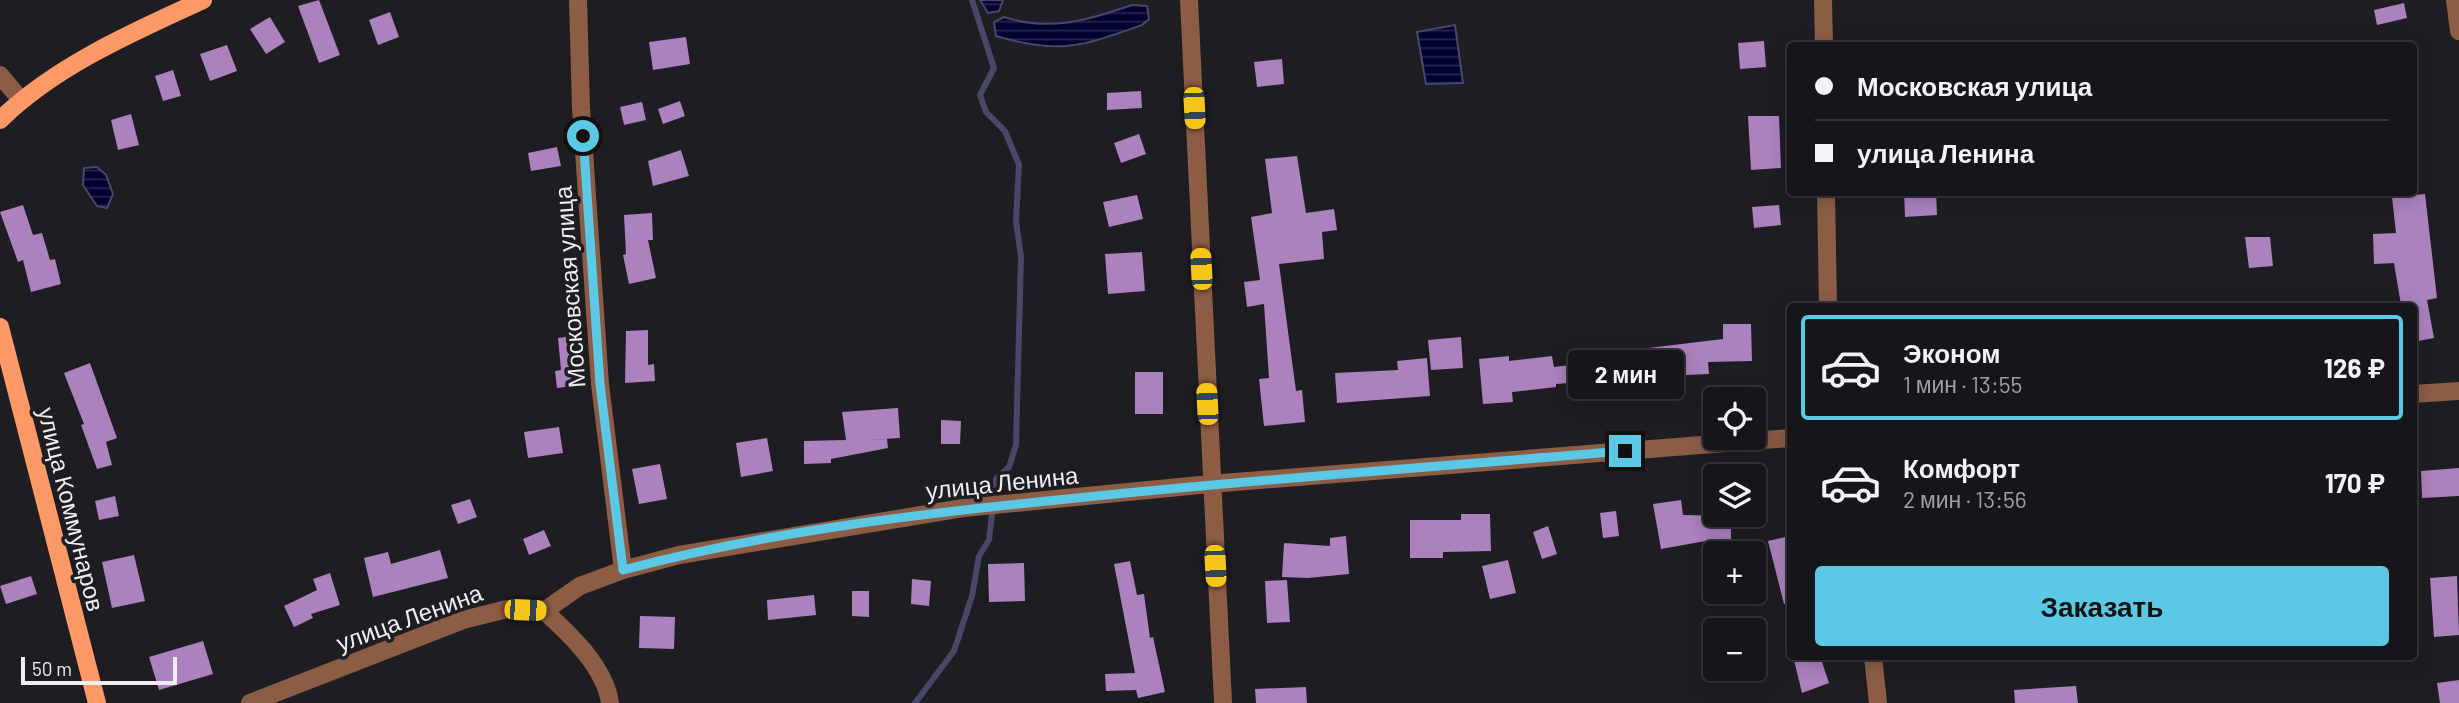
<!DOCTYPE html>
<html lang="ru">
<meta charset="utf-8">
<style>
body{margin:0;font-family:Barlow,sans-serif;background:#1f1f23;color:#f1f3f6;height:100vh;display:flex;flex-direction:column;font-size:26px;white-space:nowrap}
*{box-sizing:border-box;margin:0}
p{font-size:23px;color:#9e9fa2}
.icon{flex:none;width:38px;height:38px;fill:none;stroke:currentColor;stroke-width:2;stroke-linecap:round;stroke-linejoin:round}
.map{position:relative;flex:1;overflow:hidden}
.drawer{position:absolute;left:1787px;top:303px;width:630px;height:357px;display:flex;flex-direction:column;background:#16161a;border-radius:7px;box-shadow:0 4px 18px #0003,0 0 0 2px #353539}
.drawer>*{flex:none}
.guide{position:absolute;left:1787px;top:42px;width:630px;height:154px;border-radius:7px;box-shadow:0 4px 18px #0003,0 0 0 2px #353539;display:grid;align-content:center;height:154px;padding:0 28px;background:#16161a}
.fabs{position:absolute;left:1703px;top:387px;display:grid;gap:14px}
.fabs a{display:grid;place-items:center;width:63px;height:63px;border-radius:7px;background:#16161a;box-shadow:0 4px 18px #0003,0 0 0 2px #353539;font-size:35px}
.scale{position:absolute;left:21px;bottom:18px;width:156px;box-sizing:border-box;padding-left:7px;border:4px solid #eeeef1;border-top:0;font-size:19px;line-height:24px;white-space:nowrap;color:#eeeef1;-webkit-text-stroke:5px #1e1d22;paint-order:stroke}
.end{position:absolute;width:32px;height:32px;margin:-16px;border:9px solid #5bc8e6;background:#111;box-shadow:0 0 0 4px #111}
.from{border-radius:50%}
.bubble{position:absolute;height:49px;border-radius:7px;background:#16161a;box-shadow:0 4px 18px #0003,0 0 0 2px #353539;font-size:23px;font-weight:700;line-height:49px;text-align:center}
.car{position:absolute;width:21px;height:42px;margin:-21px -10px;border-radius:9px;box-shadow:0 0 5px 2px #0007;background:linear-gradient(#f5c518 24%,#345 0 40%,#f5c518 0 76%,#345 0 86%,#f5c518 0)}
.guide b{display:flex;align-items:center;gap:24px;height:66px;font-size:26px}
.guide b+b{border-top:2px solid #353539}
.guide i{width:18px;height:18px;background:#f1f3f6}
ul{padding:12px 0 0;list-style:none}
li{display:flex;align-items:center;gap:21px;height:105px;margin:0 14px 10px;padding:0 14px;border:4px solid transparent;border-radius:7px}
li div{flex:1}
li b{display:block;font-size:26px}
li em{font-style:normal;font-weight:700}
li.on{border-color:#5bc8e6}
li>.icon{width:63px;height:63px;stroke-width:1.5}
.action{display:flex;gap:14px;margin-top:auto;padding:14px 28px}
.action a{flex:1;height:80px;border-radius:7px;background:#5bc8e6;color:#111;font-size:28px;font-weight:700;line-height:80px;text-align:center}
.map>svg:first-child{display:block}
.water{fill:url(#water-rules);stroke:#474769;stroke-width:2}
.lines{fill:none;stroke-linecap:round;stroke-linejoin:round}
.stream{stroke:#474769;stroke-width:6}
.building{fill:#ab81be}
.minor{stroke:#8c5c45;stroke-width:18}
.major{stroke:#fc9967;stroke-width:18}
.route{stroke:#5bc8e6;stroke-width:9}
.labels{text-anchor:middle;dominant-baseline:central;stroke-width:7;stroke-linejoin:round;paint-order:stroke}
.street-label{font-size:24px;fill:#eeeef1;stroke:#1e1d22}
</style>
<div class="map">
<svg width="2459" height="703" viewBox="0 0 2459 703">
<defs>
<pattern id="water-rules" width="6" height="5" patternUnits="userSpaceOnUse" patternTransform="scale(1.75)"><rect width="6" height="5" fill="#00002f"/><path d="M0 2.5h6" fill="none" stroke="#26264e"/></pattern>
</defs>
<rect width="100%" height="100%" fill="#1e1d22"/>
<!-- water -->
<path class="water" d="M 980,0 L 1003,0 L 999,11 L 988,13 Z
M 1132,5 L 1147,6 L 1149,19 L 1142,25 C 1082,46 1060,55 996,36 L 994,22 L 1004,17 C 1049,32 1089,20 1132,5 Z
M 1455,25 L 1463,83 L 1426,84 L 1417,32 Z
M 97,167 L 106,175 L 113,194 L 107,208 L 97,206 L 83,185 L 84,168 Z"/>
<g class="lines">
<!-- stream -->
<path class="stream" d="M 915,703 L 954,651 L 972,596 L 979,556 L 989,540 L 996,479 L 1009,467 L 1016,445 L 1021,257 L 1016,221 L 1019,165 L 1005,131 L 986,112 L 980,95 L 994,68 L 972,0"/>
</g>
<!-- building -->
<path class="building" d="M 319,0 L 340,55 L 319,63 L 298,6 Z
M 2404,3 L 2407,18 L 2377,25 L 2374,10 Z
M 390,12 L 399,37 L 378,45 L 369,20 Z
M 270,17 L 285,42 L 266,54 L 250,29 Z
M 686,37 L 690,64 L 653,70 L 649,42 Z
M 1764,41 L 1766,67 L 1740,69 L 1738,43 Z
M 227,45 L 237,71 L 210,81 L 200,54 Z
M 1282,59 L 1284,84 L 1257,87 L 1254,62 Z
M 173,70 L 181,96 L 163,101 L 155,76 Z
M 1141,91 L 1142,108 L 1107,110 L 1107,93 Z
M 680,101 L 685,116 L 663,124 L 658,109 Z
M 642,102 L 646,120 L 624,125 L 620,107 Z
M 131,114 L 139,145 L 118,150 L 111,120 Z
M 1748,116 L 1779,116 L 1781,168 L 1751,170 Z
M 1139,134 L 1146,154 L 1121,163 L 1114,143 Z
M 557,147 L 561,166 L 531,171 L 528,153 Z
M 681,150 L 689,176 L 653,186 L 648,161 Z
M 1297,156 L 1306,213 L 1334,209 L 1337,230 L 1322,232 L 1324,259 L 1279,264 L 1296,391 L 1302,390 L 1305,422 L 1264,426 L 1259,379 L 1269,378 L 1264,304 L 1247,307 L 1244,282 L 1260,280 L 1251,217 L 1272,213 L 1265,159 Z
M 1904,192 L 1936,192 L 1937,215 L 1905,217 Z
M 2425,194 L 2437,298 L 2427,300 L 2434,338 L 2413,342 L 2413,303 L 2401,305 L 2394,263 L 2374,264 L 2373,234 L 2396,233 L 2392,197 Z
M 1137,195 L 1143,219 L 1109,227 L 1103,202 Z
M 23,205 L 33,235 L 42,233 L 50,260 L 55,259 L 61,284 L 31,292 L 23,260 L 18,262 L 0,212 Z
M 1779,205 L 1781,225 L 1754,228 L 1752,207 Z
M 652,213 L 653,240 L 648,240 L 656,278 L 629,284 L 623,255 L 626,254 L 624,215 Z
M 2245,237 L 2270,237 L 2273,266 L 2249,268 Z
M 1142,252 L 1145,291 L 1108,294 L 1105,254 Z
M 1723,324 L 1751,324 L 1752,361 L 1708,362 L 1709,374 L 1643,377 L 1640,349 L 1723,339 Z
M 648,330 L 648,365 L 654,364 L 655,381 L 625,383 L 626,331 Z
M 582,335 L 583,354 L 578,354 L 582,385 L 557,388 L 555,371 L 561,370 L 558,338 Z
M 1461,337 L 1463,368 L 1431,370 L 1428,340 Z
M 1509,356 L 1509,361 L 1552,356 L 1554,367 L 1603,361 L 1605,380 L 1556,384 L 1556,387 L 1512,392 L 1513,402 L 1483,404 L 1479,359 Z
M 1427,358 L 1430,396 L 1337,403 L 1335,373 L 1398,370 L 1397,361 Z
M 90,363 L 117,438 L 106,442 L 112,465 L 97,469 L 81,425 L 84,424 L 64,373 Z
M 1135,372 L 1163,372 L 1163,414 L 1135,414 Z
M 898,408 L 900,438 L 868,440 L 887,439 L 888,448 L 831,459 L 831,463 L 804,464 L 804,441 L 846,440 L 842,412 Z
M 941,420 L 961,421 L 960,444 L 941,444 Z
M 559,427 L 563,453 L 528,458 L 524,432 Z
M 767,438 L 773,471 L 741,477 L 736,443 Z
M 660,464 L 667,499 L 639,504 L 632,469 Z
M 2459,468 L 2459,496 L 2422,498 L 2421,471 Z
M 115,496 L 119,516 L 99,520 L 95,501 Z
M 470,499 L 477,517 L 458,524 L 451,505 Z
M 1681,500 L 1683,515 L 1731,516 L 1731,545 L 1711,545 L 1711,540 L 1661,549 L 1653,504 Z
M 1616,511 L 1619,536 L 1603,538 L 1600,513 Z
M 1461,514 L 1490,514 L 1491,551 L 1443,552 L 1443,558 L 1410,558 L 1410,520 L 1461,520 Z
M 1548,526 L 1557,554 L 1542,559 L 1533,532 Z
M 544,530 L 551,546 L 529,555 L 523,539 Z
M 1346,536 L 1349,574 L 1308,578 L 1282,577 L 1284,543 L 1330,546 L 1330,538 Z
M 1790,536 L 1790,603 L 1784,604 L 1768,541 Z
M 440,550 L 448,578 L 373,597 L 364,558 L 388,552 L 391,564 Z
M 134,555 L 145,601 L 112,608 L 102,562 Z
M 1508,560 L 1516,593 L 1490,599 L 1482,566 Z
M 1130,561 L 1137,595 L 1144,594 L 1150,638 L 1153,637 L 1165,692 L 1138,698 L 1136,690 L 1106,691 L 1105,674 L 1135,673 L 1114,564 Z
M 1024,563 L 1025,601 L 989,602 L 988,564 Z
M 330,573 L 340,605 L 311,614 L 313,618 L 294,627 L 284,606 L 317,590 L 313,579 Z
M 31,576 L 37,594 L 6,604 L 0,586 Z
M 2457,576 L 2459,635 L 2434,637 L 2430,578 Z
M 912,579 L 931,581 L 929,606 L 911,604 Z
M 1287,580 L 1290,622 L 1267,623 L 1265,581 Z
M 852,591 L 869,591 L 869,617 L 852,616 Z
M 814,595 L 816,615 L 768,620 L 767,600 Z
M 640,616 L 675,617 L 674,649 L 639,648 Z
M 203,641 L 213,674 L 159,690 L 149,657 Z
M 1793,656 L 1820,656 L 1829,683 L 1802,693 Z
M 2459,680 L 2459,703 L 2440,703 L 2437,683 Z
M 2076,686 L 2078,703 L 2015,703 L 2014,690 Z
M 1306,687 L 1307,703 L 1256,703 L 1255,689 Z"/>
<g class="lines">
<!-- minor -->
<path class="minor" d="M 578,0 L 581,108 L 600,384 L 623,570
M 1189,0 L 1223,703
M 1823,0 L 1824,46
M 2455,0 L 2459,31
M 0,75 L 21,100
M 1826,192 L 1828,306
M 2413,394 L 2459,391
M 544,611 C 569,633 605,667 610,703
M 1873,656 L 1878,703
M 250,703 L 463,620 L 507,609 L 544,611 L 580,586 L 623,570 L 679,555 L 963,508 L 1210,484 L 1790,438"/>
<!-- major -->
<path class="major" d="M 0,120 C 55,66 133,32 203,0
M 0,327 L 97,703"/>
</g>
<g class="lines">
<!-- route -->
<path class="route" d="M 583,136 L 600,384 L 623,570 C 769,531 926,513 1077,498 C 1259,479 1442,466 1625,451"/>
</g>
<g class="labels">
<!-- street labels -->
<g class="street-label">
<text transform="translate(569 287) rotate(-94)">Московская улица</text>
<text transform="translate(1002 482) rotate(-6)">улица Ленина</text>
<text transform="translate(72 509) rotate(76)">улица Коммунаров</text>
<text transform="translate(409 617) rotate(-20)">улица Ленина</text>
</g>
</g>
</svg>
<div class="fabs">
<a><svg class="icon" aria-label="locate" viewBox="0 0 24 24"><circle cx="12" cy="12" r="6"/><path d="M12 2v4M12 18v4M2 12h4M18 12h4"/></svg></a>
<a><svg class="icon" aria-label="layers" viewBox="0 0 24 24"><path d="M12 4l9 5-9 5-9-5zM3 14l9 5 9-5"/></svg></a>
<a>+</a>
<a>−</a>
</div>
<div class="scale">50 m</div>
<i class="end from" style="left:583px;top:136px"></i>
<i class="end" style="left:1625px;top:451px"></i>
<div class="bubble" style="left:1568px;top:350px;width:116px">2 мин</div>
<i class="car" style="left:1194px;top:108px;rotate:177deg"></i>
<i class="car" style="left:1201px;top:269px;rotate:357deg"></i>
<i class="car" style="left:1207px;top:404px;rotate:357deg"></i>
<i class="car" style="left:1215px;top:566px;rotate:177deg"></i>
<i class="car" style="left:525px;top:610px;rotate:92deg"></i>
<div class="guide">
<b><i class="from"></i>Московская улица</b>
<b><i></i>улица Ленина</b>
</div>
<section class="drawer">
<ul>
<li class="on"><svg class="icon" aria-label="car" viewBox="0 0 24 24"><path d="M5 17H2v-5l4-1 3-4h7l3 4 3 1v5h-3M9 17h6M6 11h13"/><circle cx="7" cy="17" r="2"/><circle cx="17" cy="17" r="2"/></svg><div><b>Эконом</b><p>1 мин · 13:55</p></div><em>126 ₽</em></li>
<li><svg class="icon" aria-label="car" viewBox="0 0 24 24"><path d="M5 17H2v-5l4-1 3-4h7l3 4 3 1v5h-3M9 17h6M6 11h13"/><circle cx="7" cy="17" r="2"/><circle cx="17" cy="17" r="2"/></svg><div><b>Комфорт</b><p>2 мин · 13:56</p></div><em>170 ₽</em></li>
</ul>
<div class="action"><a>Заказать</a></div>
</section>
</div>
